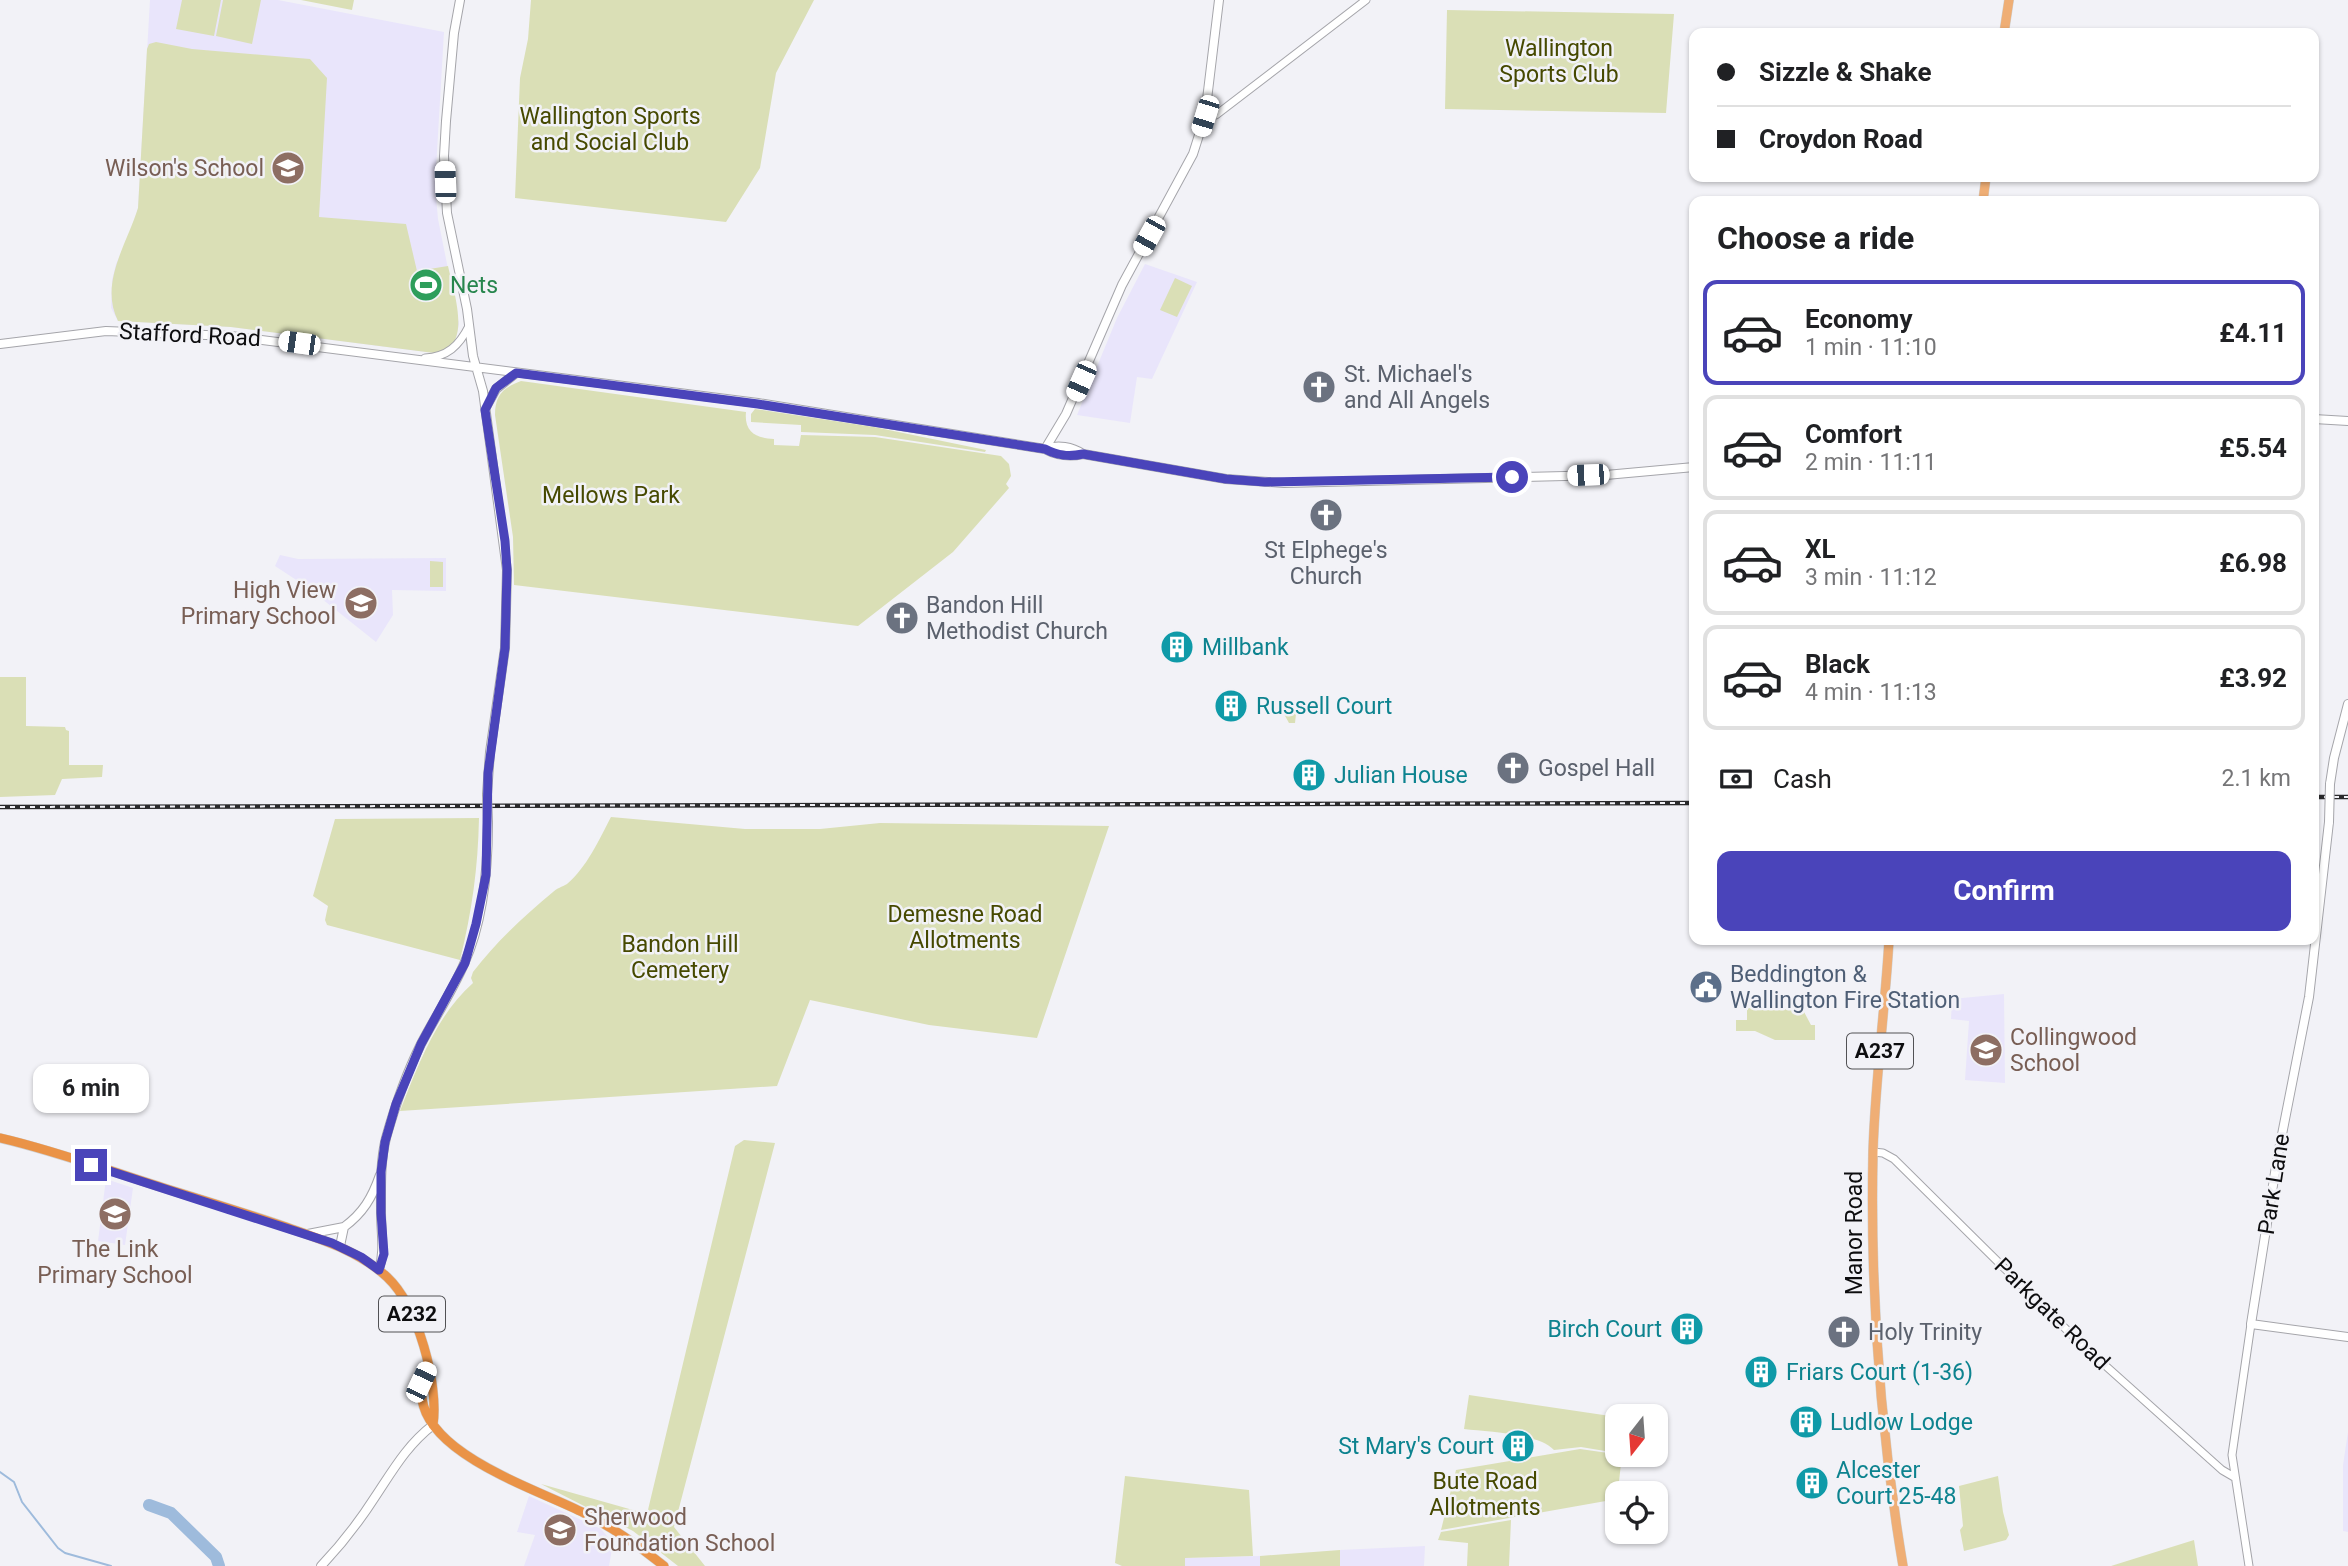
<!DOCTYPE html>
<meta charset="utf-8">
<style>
body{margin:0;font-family:Roboto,sans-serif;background:#f2f2f2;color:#202124;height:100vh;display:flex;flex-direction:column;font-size:26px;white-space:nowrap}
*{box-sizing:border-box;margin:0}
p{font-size:23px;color:#757577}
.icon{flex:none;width:38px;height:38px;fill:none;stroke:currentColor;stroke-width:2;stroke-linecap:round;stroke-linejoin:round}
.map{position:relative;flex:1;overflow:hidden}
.sheet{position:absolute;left:1689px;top:196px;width:630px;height:749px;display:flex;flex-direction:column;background:#fff;border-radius:14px;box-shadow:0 2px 5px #0004}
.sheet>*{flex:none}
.top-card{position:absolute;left:1689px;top:28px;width:630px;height:154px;border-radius:14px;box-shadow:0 2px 5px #0004;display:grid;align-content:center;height:154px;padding:0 28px;background:#fff}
.needle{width:46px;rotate:197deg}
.tools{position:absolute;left:1605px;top:1404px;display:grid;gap:14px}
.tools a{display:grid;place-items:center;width:63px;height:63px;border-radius:14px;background:#fff;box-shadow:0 2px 5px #0004;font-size:35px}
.end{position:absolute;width:32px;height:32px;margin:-16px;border:9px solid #4a44ba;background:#fff;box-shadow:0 0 0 4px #fff}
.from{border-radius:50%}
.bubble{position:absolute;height:49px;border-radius:14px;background:#fff;box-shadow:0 2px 5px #0004;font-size:23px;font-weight:700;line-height:49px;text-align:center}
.car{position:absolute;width:21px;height:42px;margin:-21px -10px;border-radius:9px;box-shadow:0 0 5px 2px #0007;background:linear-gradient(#fff 24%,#345 0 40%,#fff 0 76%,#345 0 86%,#fff 0)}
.top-card b{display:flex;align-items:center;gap:24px;height:66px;font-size:26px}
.top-card b+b{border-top:2px solid #e0e0e0}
.top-card i{width:18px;height:18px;background:#202124}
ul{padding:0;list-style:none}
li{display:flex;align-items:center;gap:21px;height:105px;margin:0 14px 10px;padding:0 14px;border:4px solid #e0e0e0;border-radius:14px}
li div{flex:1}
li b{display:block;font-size:26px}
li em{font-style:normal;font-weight:700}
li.on{border-color:#4a44ba}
li>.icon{width:63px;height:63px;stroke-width:1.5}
h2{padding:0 28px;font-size:32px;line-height:84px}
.pay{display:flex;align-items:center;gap:18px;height:77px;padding:0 28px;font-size:26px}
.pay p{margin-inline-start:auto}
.button{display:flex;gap:14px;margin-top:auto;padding:14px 28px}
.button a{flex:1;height:80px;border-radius:14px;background:#4a44ba;color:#fff;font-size:28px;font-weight:700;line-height:80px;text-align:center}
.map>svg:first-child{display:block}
.education{fill:#e9e5fb}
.green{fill:#dadfb6}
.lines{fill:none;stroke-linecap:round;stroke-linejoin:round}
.stream{stroke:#9ebbdc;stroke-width:2}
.river{stroke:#9ebbdc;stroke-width:12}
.tertiary-casing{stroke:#a5a5aa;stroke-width:9}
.secondary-casing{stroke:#a5a5aa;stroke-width:10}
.primary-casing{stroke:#cfcfcf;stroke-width:10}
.trunk-casing{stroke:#cfcfcf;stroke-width:10}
.tertiary{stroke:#fff;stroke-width:7}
.secondary{stroke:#fff;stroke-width:8}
.primary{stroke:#efae75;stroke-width:9}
.trunk{stroke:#ea9347;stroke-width:9}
.rail-casing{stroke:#2a2a2c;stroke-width:4.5}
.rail{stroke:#f2f2f7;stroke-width:2;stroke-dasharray:5;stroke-linecap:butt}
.secondary-bridge-casing{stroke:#a5a5aa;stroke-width:10;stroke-linecap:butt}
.secondary-bridge{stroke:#fff;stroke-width:8}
.route{stroke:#4a44ba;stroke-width:9}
.labels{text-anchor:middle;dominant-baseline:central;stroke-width:5;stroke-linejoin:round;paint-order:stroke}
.shield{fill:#f2f2f7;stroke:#525255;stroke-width:2}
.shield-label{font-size:21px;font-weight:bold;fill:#0d0d0f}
.park-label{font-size:23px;fill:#464900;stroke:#f2f2f7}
.education-label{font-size:23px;fill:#785e54;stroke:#f2f2f7;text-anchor:end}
.leisure-label{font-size:23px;fill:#27864d;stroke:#f2f2f7;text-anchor:start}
.street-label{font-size:23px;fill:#0d0d0f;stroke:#f2f2f7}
.worship-label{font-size:23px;fill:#5b616d;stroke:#f2f2f7;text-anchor:start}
.culture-label{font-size:23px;fill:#0d838f;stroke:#f2f2f7;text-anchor:start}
.service-label{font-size:23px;fill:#4e5e75;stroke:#f2f2f7;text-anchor:start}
</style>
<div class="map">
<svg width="2348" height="1566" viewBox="0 0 2348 1566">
<rect width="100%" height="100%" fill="#f2f2f7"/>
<!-- education -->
<path class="education" d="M 150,0 L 278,0 L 444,32 L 435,186 L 438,219 L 459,324 L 456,338 L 434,353 L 231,327 L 118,321 L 111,308 L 112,280 L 116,264 L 131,233 L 138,208 Z
M 1145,264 L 1197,282 L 1152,379 L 1137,377 L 1130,423 L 1077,415 L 1117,318 Z
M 280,555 L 298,559 L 446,558 L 446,591 L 392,590 L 393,615 L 376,642 L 307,587 L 275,566 Z
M 2004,994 L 2005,1083 L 1965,1080 L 1969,1021 L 1951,1019 L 1952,999 Z
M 106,1179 L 133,1188 L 125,1245 L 98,1241 Z
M 2348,1432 L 2348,1532 L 2343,1531 L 2343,1465 Z
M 529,1496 L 601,1529 L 613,1543 L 609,1566 L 524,1566 L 535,1535 L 517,1532 Z
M 1425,1546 L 1424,1566 L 1340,1566 L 1340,1550 Z
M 1260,1556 L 1260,1566 L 1185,1566 L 1184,1558 Z"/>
<!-- green -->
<path class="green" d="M 182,0 L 221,0 L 214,36 L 176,29 Z
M 223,0 L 261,0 L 252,44 L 216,36 Z
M 301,0 L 354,0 L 352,10 Z
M 531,0 L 814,0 L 776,73 L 760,168 L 726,222 L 515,198 L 520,78 L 528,39 Z
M 1447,10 L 1674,14 L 1666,113 L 1445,109 Z
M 156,42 L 192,49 L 310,59 L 327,78 L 319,217 L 406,224 L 417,271 L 448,266 C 453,290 475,350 434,353 L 231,327 L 118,321 C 99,283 127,244 138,208 L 147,49 L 149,44 Z
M 1175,278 L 1192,286 L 1177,317 L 1160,310 Z
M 521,381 L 746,412 C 744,432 756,438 774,439 L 774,445 L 799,446 L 801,435 L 875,437 L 1001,456 L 1009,464 L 1011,476 L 1006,484 L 1009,488 L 953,552 L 858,626 L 514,585 L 513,537 L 495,415 C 495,395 503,388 521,381 Z
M 755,409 L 874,427 L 986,450 L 985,452 L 875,435 L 801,432 L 801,425 L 751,422 L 751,414 Z
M 430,561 L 443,562 L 443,587 L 430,587 Z
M 0,677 L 26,677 L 26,726 L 65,727 L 66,730 L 69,731 L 69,765 L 103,765 L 102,777 L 62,779 L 55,795 L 0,797 Z
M 1287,704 L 1297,705 L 1295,723 L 1289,723 L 1284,714 L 1284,707 Z
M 611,817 L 745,829 L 820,829 L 880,823 L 1109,826 L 1037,1038 L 929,1025 L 810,1000 L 777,1086 L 400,1111 C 418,1065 436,1016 473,983 L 471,978 L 473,972 C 495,943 525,915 553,892 C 557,888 562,887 567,884 C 587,867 599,840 611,817 Z
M 479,818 C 478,868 472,911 460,960 L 327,925 L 325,920 L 328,906 L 313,896 L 335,819 Z
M 1747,1008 L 1803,1010 L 1811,1025 L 1815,1025 L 1815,1040 L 1775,1040 L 1755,1031 L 1736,1031 L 1736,1020 L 1747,1020 Z
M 744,1140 L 775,1143 L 674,1527 L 705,1566 L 678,1566 L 633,1531 L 541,1484 L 647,1514 L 735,1146 Z
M 1469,1395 L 1617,1417 L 1617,1453 L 1581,1447 L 1554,1450 C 1538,1433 1488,1432 1464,1429 Z
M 1580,1449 L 1622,1455 L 1617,1499 L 1441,1530 L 1456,1470 Z
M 1125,1476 L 1249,1490 L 1253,1556 L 1185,1558 L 1185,1566 L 1122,1566 L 1115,1563 Z
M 1998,1476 L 2003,1512 L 2009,1535 L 2006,1540 L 1964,1551 L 1960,1530 L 1963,1526 L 1959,1486 Z
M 1661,1507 L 1664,1523 L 1656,1540 L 1647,1536 L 1649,1531 L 1656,1531 L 1656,1509 Z
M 1511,1520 L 1509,1566 L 1467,1566 L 1468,1543 L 1438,1540 L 1441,1532 Z
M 2194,1540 L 2198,1566 L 2111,1566 Z
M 1340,1550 L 1340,1566 L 1260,1566 L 1260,1556 Z"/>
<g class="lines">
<!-- stream -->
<path class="stream" d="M 0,1472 L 14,1482 L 22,1502 L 58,1548 L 65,1553 L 111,1566"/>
<!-- river -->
<path class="river" d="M 149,1505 L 171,1513 L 216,1557 L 219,1566"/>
<defs>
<path id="tertiary" d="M 1205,116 L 1216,115 L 1366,0
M 425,358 C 447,357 459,346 469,326
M 1873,1152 L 1883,1153 L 1894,1159 L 2079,1342 L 2222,1470 L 2234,1477
M 2249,1566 L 2232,1455 L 2251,1324"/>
<path id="secondary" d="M 460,0 L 454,33 L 446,121 L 444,156 L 447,213 L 467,309 L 473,356 L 483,391 L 507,570 L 505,648 L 490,752 L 487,794
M 0,344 L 106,331 L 231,336 L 758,403 L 1045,449 C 1058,456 1069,457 1083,454 L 1226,479 L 1284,483 L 1606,475 L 1694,467
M 486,407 L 496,389 L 516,373
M 2314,419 L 2348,421
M 1045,449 L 1066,414 L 1122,285 L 1193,154 L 1205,116 L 1219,0
M 1045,449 C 1058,444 1072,447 1083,454
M 2330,784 L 2334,758 L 2348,704
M 2329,822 L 2309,997 L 2277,1160 L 2251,1324 L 2348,1337
M 308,1234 L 344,1227
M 340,1246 L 344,1227 C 363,1213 372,1198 380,1175
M 379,1270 C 385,1251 381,1233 381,1212 C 381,1188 380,1162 386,1138 C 395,1106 406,1074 421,1044 C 435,1017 452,992 464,964 C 483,922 488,870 488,823
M 321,1566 C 341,1545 359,1522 375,1497 C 393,1470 407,1445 433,1425"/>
<path id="primary" d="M 2004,33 L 2009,0
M 1983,201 L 1986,177
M 1889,940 C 1885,1011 1875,1081 1873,1152 C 1870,1291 1880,1429 1903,1566"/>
<path id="trunk" d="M 0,1138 C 57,1151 112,1172 167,1189 C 206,1201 245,1213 283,1226 C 320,1239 358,1250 387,1277 C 418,1306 439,1384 433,1425
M 427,1369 C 392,1445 534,1487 584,1513 C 612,1527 639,1546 664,1566"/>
</defs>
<!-- tertiary casing -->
<use href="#tertiary" class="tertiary-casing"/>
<!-- secondary casing -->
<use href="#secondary" class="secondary-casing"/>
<!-- primary casing -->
<use href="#primary" class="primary-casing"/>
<!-- trunk casing -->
<use href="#trunk" class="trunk-casing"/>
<!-- tertiary -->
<use href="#tertiary" class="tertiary"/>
<!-- secondary -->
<use href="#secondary" class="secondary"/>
<!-- primary -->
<use href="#primary" class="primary"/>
<!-- trunk -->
<use href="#trunk" class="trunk"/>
<defs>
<path id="rail" d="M 2314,797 L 2348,797
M 0,807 L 1694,803"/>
</defs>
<!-- rail casing -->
<use href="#rail" class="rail-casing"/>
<!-- rail -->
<use href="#rail" class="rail"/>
<defs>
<path id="secondary-bridge" d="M 487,794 L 488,823
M 2329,822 L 2330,784"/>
</defs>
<!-- secondary-bridge casing -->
<use href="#secondary-bridge" class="secondary-bridge-casing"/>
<!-- secondary-bridge -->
<use href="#secondary-bridge" class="secondary-bridge"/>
</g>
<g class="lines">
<!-- route -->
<path class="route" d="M 91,1165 L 332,1243 L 361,1257 L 379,1270 L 384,1254 L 381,1213 L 381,1172 L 385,1142 L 396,1104 L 421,1044 L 465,963 L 476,924 L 486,875 L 488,773 L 505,648 L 507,570 L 505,541 L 485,410 L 496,388 L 516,373 L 758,404 L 1045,449 C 1058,456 1069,457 1083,454 L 1226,479 L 1265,482 L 1512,477"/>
</g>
<!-- icons -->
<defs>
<symbol id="school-disc" viewBox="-11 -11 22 22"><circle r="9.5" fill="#8d6e63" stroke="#f2f2f7"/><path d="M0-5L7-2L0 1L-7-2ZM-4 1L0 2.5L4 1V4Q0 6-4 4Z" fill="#fff"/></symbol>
<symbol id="stadium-disc" viewBox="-11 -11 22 22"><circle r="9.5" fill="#2e9e5b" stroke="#f2f2f7"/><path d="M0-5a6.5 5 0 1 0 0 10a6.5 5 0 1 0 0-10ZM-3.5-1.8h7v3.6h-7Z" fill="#fff"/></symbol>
<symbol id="church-disc" viewBox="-11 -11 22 22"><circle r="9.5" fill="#6b7280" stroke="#f2f2f7"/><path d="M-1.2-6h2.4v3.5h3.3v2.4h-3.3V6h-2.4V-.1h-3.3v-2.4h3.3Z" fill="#fff"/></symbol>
<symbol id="building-disc" viewBox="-11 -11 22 22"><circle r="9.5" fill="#0f9aa8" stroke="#f2f2f7"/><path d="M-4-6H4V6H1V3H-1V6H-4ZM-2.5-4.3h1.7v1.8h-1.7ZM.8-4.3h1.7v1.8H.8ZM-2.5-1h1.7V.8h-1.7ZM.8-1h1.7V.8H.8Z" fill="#fff"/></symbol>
<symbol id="civic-disc" viewBox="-11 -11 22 22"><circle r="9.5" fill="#5c6f8a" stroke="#f2f2f7"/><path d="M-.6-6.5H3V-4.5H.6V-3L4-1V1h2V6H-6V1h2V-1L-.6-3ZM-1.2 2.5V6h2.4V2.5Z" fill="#fff"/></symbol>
</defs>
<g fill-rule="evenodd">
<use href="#school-disc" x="269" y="149" width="38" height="38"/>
<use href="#stadium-disc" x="407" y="266" width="38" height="38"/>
<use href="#church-disc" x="1300" y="368" width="38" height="38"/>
<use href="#church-disc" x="1307" y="496" width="38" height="38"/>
<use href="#school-disc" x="342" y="584" width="38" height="38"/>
<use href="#church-disc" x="883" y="599" width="38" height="38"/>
<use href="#building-disc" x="1158" y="628" width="38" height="38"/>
<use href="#building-disc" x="1212" y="687" width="38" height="38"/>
<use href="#church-disc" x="1494" y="749" width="38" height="38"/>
<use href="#building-disc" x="1290" y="756" width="38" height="38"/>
<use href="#civic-disc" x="1687" y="968" width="38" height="38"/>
<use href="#school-disc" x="1967" y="1031" width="38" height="38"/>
<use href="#school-disc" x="96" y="1195" width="38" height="38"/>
<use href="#building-disc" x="1668" y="1310" width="38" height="38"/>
<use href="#church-disc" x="1825" y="1313" width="38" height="38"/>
<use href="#building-disc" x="1742" y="1353" width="38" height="38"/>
<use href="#building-disc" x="1787" y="1403" width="38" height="38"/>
<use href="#building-disc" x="1499" y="1427" width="38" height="38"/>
<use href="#building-disc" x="1793" y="1464" width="38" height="38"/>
<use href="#school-disc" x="541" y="1511" width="38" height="38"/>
</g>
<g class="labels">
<!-- shield labels -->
<g class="shield">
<rect x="1847" y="1033.5" width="66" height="35" rx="5"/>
<rect x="379" y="1296.5" width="66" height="35" rx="5"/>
</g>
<g class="shield-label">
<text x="1880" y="1051">A237</text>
<text x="412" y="1314">A232</text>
</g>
<!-- park labels -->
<g class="park-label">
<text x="1559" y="48">Wallington<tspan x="1559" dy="26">Sports Club</tspan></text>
<text x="610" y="116">Wallington Sports<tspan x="610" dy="26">and Social Club</tspan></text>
<text x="611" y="495">Mellows Park</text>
<text x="965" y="914">Demesne Road<tspan x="965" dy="26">Allotments</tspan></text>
<text x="680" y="944">Bandon Hill<tspan x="680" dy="26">Cemetery</tspan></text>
<text x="1485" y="1481">Bute Road<tspan x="1485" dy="26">Allotments</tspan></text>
</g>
<!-- education labels -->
<g class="education-label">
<text x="264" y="168">Wilson's School</text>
<text x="336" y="590">High View<tspan x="336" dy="26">Primary School</tspan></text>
<text x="2010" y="1037" text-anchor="start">Collingwood<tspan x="2010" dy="26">School</tspan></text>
<text x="115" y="1249" text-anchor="middle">The Link<tspan x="115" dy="26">Primary School</tspan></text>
<text x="584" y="1517" text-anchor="start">Sherwood<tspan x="584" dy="26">Foundation School</tspan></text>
</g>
<!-- leisure labels -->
<g class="leisure-label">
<text x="450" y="285">Nets</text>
</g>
<!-- street labels -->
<g class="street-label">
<text transform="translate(190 335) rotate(3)">Stafford Road</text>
<text transform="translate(2274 1184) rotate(-81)">Park Lane</text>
<text transform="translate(1854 1233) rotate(-90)">Manor Road</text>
<text transform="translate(2052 1314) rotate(44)">Parkgate Road</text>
</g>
<!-- worship labels -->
<g class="worship-label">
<text x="1344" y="374">St. Michael's<tspan x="1344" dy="26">and All Angels</tspan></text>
<text x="1326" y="550" text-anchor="middle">St Elphege's<tspan x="1326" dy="26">Church</tspan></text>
<text x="926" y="605">Bandon Hill<tspan x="926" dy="26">Methodist Church</tspan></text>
<text x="1538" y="768">Gospel Hall</text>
<text x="1868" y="1332">Holy Trinity</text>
</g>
<!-- culture labels -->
<g class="culture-label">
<text x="1202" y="647">Millbank</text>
<text x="1256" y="706">Russell Court</text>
<text x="1334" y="775">Julian House</text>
<text x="1662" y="1329" text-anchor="end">Birch Court</text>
<text x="1786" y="1372">Friars Court (1-36)</text>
<text x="1830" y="1422">Ludlow Lodge</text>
<text x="1494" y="1446" text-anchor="end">St Mary's Court</text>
<text x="1836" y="1470">Alcester<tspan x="1836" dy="26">Court 25-48</tspan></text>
</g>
<!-- service labels -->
<g class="service-label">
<text x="1730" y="974">Beddington &amp;<tspan x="1730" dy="26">Wallington Fire Station</tspan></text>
</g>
</g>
</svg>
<div class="tools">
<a><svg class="needle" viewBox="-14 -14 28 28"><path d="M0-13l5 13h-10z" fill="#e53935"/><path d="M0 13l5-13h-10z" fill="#757577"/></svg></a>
<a><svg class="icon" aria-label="locate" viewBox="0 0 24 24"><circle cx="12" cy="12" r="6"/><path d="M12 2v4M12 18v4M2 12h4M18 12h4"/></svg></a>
</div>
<i class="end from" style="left:1512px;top:477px"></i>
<i class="end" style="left:91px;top:1165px"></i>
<div class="bubble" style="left:33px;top:1064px;width:116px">6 min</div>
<i class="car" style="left:1205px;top:116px;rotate:197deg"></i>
<i class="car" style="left:445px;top:182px;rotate:358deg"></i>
<i class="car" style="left:1149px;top:236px;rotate:209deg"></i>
<i class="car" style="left:299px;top:343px;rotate:278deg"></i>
<i class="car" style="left:1081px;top:381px;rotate:204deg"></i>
<i class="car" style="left:1588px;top:475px;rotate:268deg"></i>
<i class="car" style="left:421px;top:1382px;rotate:25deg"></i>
<div class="top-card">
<b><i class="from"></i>Sizzle &amp; Shake</b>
<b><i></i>Croydon Road</b>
</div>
<section class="sheet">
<h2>Choose a ride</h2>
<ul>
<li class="on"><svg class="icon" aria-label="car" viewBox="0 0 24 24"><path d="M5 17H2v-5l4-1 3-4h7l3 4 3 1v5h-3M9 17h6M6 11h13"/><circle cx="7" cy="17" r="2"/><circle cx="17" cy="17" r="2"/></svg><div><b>Economy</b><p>1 min · 11:10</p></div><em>£4.11</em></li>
<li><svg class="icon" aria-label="car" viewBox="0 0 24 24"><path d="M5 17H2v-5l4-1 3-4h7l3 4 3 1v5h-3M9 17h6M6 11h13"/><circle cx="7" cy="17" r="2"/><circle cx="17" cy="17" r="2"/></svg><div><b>Comfort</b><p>2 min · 11:11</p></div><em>£5.54</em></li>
<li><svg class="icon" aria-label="car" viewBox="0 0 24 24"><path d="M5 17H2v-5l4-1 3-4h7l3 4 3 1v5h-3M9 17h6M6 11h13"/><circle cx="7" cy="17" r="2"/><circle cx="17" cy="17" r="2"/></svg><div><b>XL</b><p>3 min · 11:12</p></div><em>£6.98</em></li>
<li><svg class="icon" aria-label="car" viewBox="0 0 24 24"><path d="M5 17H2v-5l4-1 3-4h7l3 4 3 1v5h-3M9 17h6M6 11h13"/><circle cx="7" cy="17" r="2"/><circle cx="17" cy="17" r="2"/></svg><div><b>Black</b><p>4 min · 11:13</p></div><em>£3.92</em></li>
</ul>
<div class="pay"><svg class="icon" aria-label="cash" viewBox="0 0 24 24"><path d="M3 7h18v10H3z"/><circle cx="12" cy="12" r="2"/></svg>Cash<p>2.1 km</p></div>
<div class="button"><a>Confirm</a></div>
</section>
</div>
